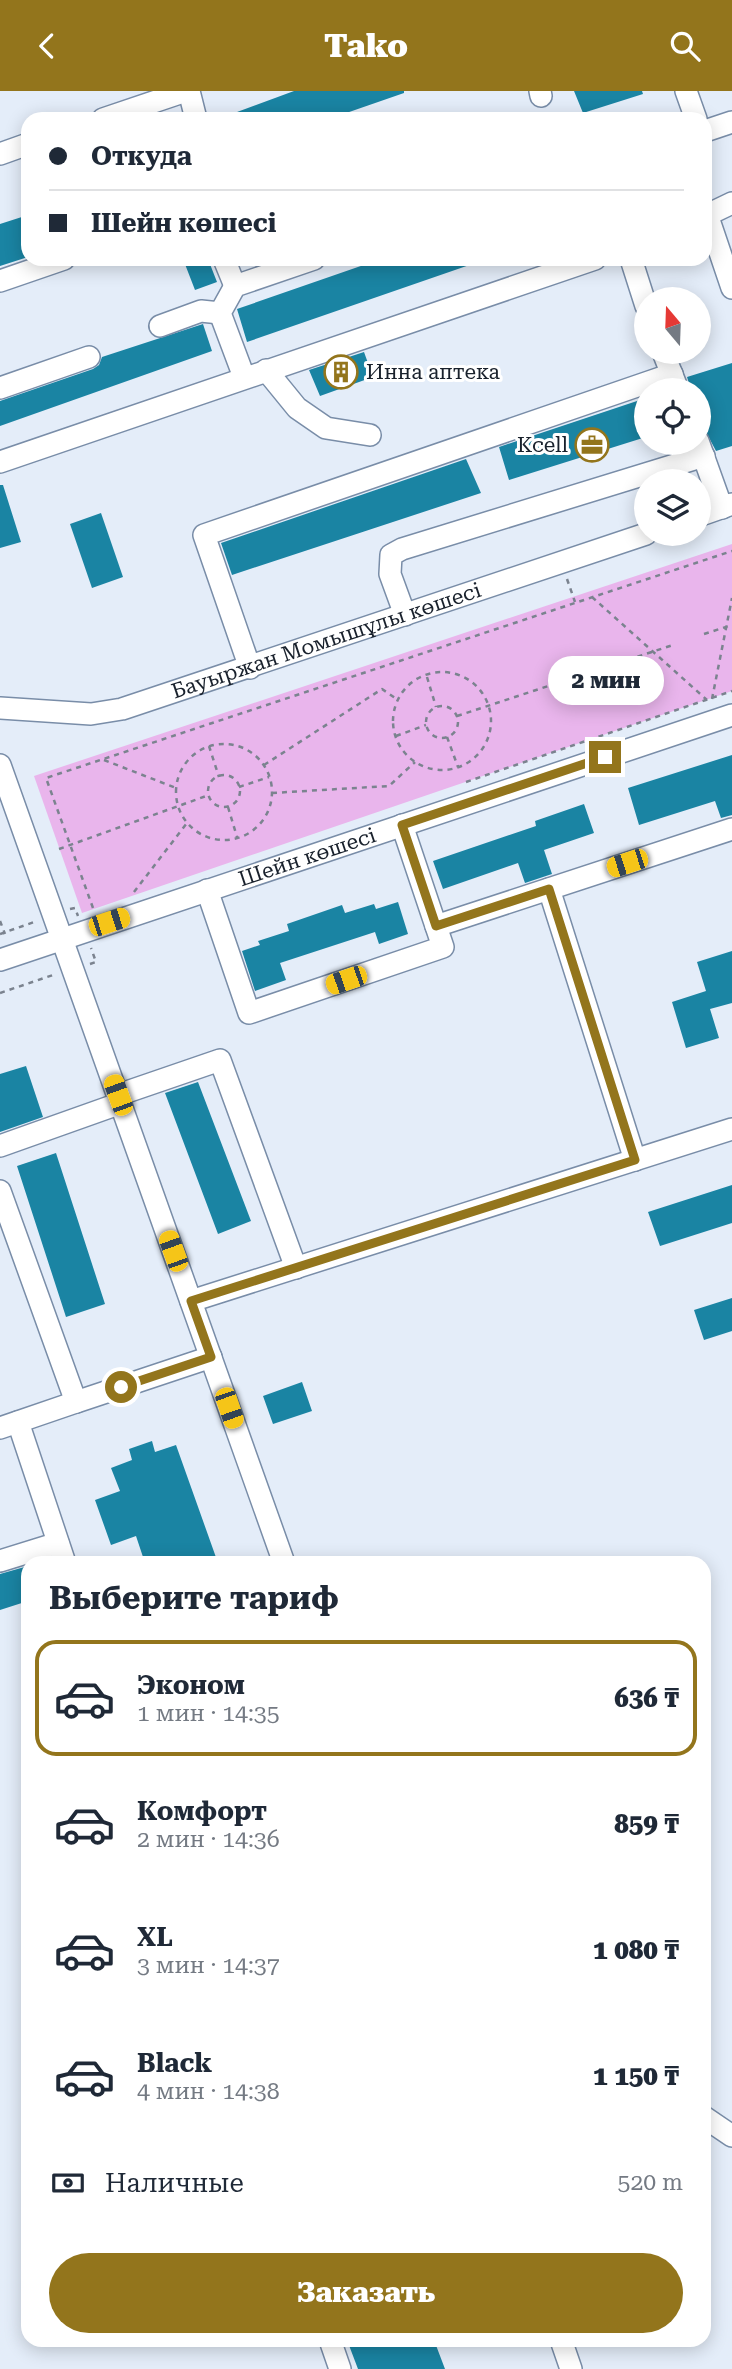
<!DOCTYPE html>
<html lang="ru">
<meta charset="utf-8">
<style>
body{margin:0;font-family:"Roboto Serif",serif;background:#f6f6f7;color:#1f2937;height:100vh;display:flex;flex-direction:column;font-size:26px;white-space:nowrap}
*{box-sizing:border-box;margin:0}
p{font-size:23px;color:#747a83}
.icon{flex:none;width:38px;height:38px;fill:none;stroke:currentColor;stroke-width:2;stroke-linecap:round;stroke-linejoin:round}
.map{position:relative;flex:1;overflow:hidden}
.drawer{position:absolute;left:21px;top:1465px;width:690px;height:791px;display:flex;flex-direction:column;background:#fff;border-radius:21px;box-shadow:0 4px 18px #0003}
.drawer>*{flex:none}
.guide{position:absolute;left:21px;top:21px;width:691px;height:154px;border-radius:21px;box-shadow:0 4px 18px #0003;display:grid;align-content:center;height:154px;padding:0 28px;background:#fff}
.needle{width:46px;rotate:341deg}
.tools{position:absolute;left:634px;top:196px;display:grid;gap:14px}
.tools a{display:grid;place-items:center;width:77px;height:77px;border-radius:50%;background:#fff;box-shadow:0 4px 18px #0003;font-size:35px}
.end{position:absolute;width:32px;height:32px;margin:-16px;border:9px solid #93751c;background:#fff;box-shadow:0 0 0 4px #fff}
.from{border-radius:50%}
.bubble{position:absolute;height:49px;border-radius:24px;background:#fff;box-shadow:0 4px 18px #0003;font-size:23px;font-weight:800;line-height:49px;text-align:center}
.car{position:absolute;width:21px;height:42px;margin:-21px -10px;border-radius:9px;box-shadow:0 0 5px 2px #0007;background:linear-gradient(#f5c518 24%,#345 0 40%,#f5c518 0 76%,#345 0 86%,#f5c518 0)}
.guide b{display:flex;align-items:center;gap:24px;height:66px;font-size:26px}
.guide b+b{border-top:2px solid #e0e1e3}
.guide i{width:18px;height:18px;background:#1f2937}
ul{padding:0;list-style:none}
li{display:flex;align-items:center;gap:21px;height:116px;margin:0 14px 10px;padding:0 14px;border:4px solid transparent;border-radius:21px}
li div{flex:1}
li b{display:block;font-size:26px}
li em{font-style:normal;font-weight:800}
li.current{border-color:#93751c}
li>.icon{width:63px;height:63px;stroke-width:1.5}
h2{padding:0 28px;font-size:32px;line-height:84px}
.pay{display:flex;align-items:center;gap:18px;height:77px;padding:0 28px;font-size:26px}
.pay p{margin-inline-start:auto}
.button{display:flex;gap:14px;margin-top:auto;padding:14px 28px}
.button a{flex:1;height:80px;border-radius:42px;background:#93751c;color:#fff;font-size:28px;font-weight:800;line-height:80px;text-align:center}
header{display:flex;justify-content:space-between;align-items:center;height:91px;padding:0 28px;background:#93751c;color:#fff;font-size:32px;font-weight:800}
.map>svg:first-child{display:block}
.green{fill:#e9b5ec}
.building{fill:#1a84a3}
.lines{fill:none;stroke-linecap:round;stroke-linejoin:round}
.minor-casing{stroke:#798da8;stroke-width:24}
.path{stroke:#7b838f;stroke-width:2.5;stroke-dasharray:5 5;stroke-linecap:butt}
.minor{stroke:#fff;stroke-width:21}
.route{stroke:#93751c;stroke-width:9}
.labels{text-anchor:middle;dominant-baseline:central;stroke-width:6;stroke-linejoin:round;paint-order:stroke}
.poi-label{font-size:21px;fill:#19212c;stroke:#fff;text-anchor:start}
.street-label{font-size:21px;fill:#19212c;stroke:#fff}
</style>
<header><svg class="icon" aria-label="back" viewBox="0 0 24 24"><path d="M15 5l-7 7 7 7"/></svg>Tako<svg class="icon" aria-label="search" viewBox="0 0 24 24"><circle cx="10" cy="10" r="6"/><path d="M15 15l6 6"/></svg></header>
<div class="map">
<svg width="732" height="2278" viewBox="0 0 732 2278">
<rect width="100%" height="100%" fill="#e4edf9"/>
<!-- green -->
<path class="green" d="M 732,453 L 732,600 L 82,822 L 34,685 Z"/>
<!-- building -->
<path class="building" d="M 294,0 L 404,0 L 404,2 L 329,28 L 218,28 Z
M 574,0 L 642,0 L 643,3 L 583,22 Z
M 28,124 L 28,166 L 0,175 L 0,133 Z
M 183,168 L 208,168 L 217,191 L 195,199 Z
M 381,168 L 481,170 L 247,251 L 237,218 Z
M 203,233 L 212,260 L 0,335 L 0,310 L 93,278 L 99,274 L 102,266 Z
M 364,261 L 373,286 L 320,305 L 309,279 Z
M 732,272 L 732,355 L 716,360 L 698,326 L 698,299 L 691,299 L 687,286 Z
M 646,307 L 646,346 L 509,389 L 499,356 Z
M 466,368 L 481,402 L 232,484 L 221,452 Z
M 0,394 L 3,394 L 21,451 L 0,457 Z
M 101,422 L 123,486 L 92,497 L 70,433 Z
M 732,664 L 732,724 L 721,727 L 715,710 L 639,734 L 628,697 Z
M 584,713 L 594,742 L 544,759 L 552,783 L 525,792 L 518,772 L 443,798 L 433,770 L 536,735 L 535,730 Z
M 398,811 L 408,843 L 379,853 L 375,841 L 280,872 L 286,889 L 255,900 L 242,860 L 260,854 L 258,850 L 289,840 L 287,833 L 342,814 L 345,822 L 374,813 L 376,818 Z
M 732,860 L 732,912 L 710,918 L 719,947 L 686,957 L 672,911 L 706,900 L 697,871 Z
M 26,975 L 43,1026 L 0,1041 L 0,983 Z
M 198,991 L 251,1130 L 218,1143 L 165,1002 Z
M 56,1062 L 105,1213 L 66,1226 L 17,1075 Z
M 732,1094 L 732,1132 L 660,1155 L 648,1121 Z
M 732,1207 L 732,1240 L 704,1249 L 694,1219 Z
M 302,1291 L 312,1320 L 273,1333 L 263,1305 Z
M 152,1350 L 155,1361 L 176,1354 L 218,1472 L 145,1472 L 136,1445 L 111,1454 L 95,1409 L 120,1400 L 111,1377 L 132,1369 L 129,1358 Z
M 28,1475 L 28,1510 L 0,1519 L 0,1483 Z
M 347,2249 L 434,2249 L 445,2278 L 358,2278 Z"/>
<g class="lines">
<defs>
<g id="minor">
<path d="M 189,0 L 196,28"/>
<path d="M 540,0 L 541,5"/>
<path d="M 686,0 L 696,28"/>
<path d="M 103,28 L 186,0"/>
<path d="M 705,40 L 732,31"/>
<path d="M 0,63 L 28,53"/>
<path d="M 707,123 L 732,197"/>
<path d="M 705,125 L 732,112"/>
<path d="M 224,168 L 235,195"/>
<path d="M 631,168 L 646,215"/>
<path d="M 0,190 L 64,168"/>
<path d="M 160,235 L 201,220 L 220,222"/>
<path d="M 663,261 L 678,299"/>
<path d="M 266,279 L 297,317 L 326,337 L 370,344"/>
<path d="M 244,286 L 220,222 L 235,195 L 314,168"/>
<path d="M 0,297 L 89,266"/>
<path d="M 698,350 L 722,417"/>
<path d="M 0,371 L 595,168"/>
<path d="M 698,425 L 732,413"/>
<path d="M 405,524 L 390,483 L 391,464 L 402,458 L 704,365"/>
<path d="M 250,577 L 204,444 L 672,283"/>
<path id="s1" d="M 0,617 L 91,623 L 122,618 L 646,443"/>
<path d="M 0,674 L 284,1472"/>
<path d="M 549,798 L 635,1069"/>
<path d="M 207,799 L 249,922 L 443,856 L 402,734"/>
<path d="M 436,835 L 732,738"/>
<path id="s2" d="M 0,869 L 732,624"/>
<path d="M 118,1004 L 220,969 L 296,1177"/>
<path d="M 0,1055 L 121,1012"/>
<path d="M 0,1100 L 76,1311 L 0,1337"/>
<path d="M 191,1210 L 732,1038"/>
<path d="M 76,1311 L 211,1266"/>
<path d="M 18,1331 L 65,1472"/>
<path d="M 0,1470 L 58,1452"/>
<path d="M 704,2026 L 732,2045"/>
<path d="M 330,2249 L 340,2278"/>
<path d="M 561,2249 L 571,2278"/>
</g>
</defs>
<!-- minor casing -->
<use href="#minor" class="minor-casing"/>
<!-- path -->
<path class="path" d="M 567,488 L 575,511
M 592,506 L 707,609
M 704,543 L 732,534
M393 630a49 49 0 1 1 98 0a49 49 0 1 1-98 0Z
M 427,586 L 436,616
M 712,608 L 732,507
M426 631a16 16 0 1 1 32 0a16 16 0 1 1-32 0Z
M 457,625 L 673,554
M 396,645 L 426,634
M 447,646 L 458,676
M176 701a48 48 0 1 1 96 0a48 48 0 1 1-96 0Z
M 209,655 L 219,686
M 104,669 L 176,697
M 264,674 L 382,598 L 398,609
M208 700a16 16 0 1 1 32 0a16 16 0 1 1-32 0Z
M 466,691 L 732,600
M 239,696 L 269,686
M 272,702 L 389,695 L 415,671
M 228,716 L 237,746
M 59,758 L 209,704
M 134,801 L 187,732
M 93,817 L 46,687 L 732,460
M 70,818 L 75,817 L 78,825
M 0,830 L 5,843
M 0,843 L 37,830
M 90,873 L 96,871 L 91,857
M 0,902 L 53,884"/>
<!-- minor -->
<use href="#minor" class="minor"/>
</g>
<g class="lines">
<!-- route -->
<path class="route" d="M 121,1296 L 211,1266 L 191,1210 L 635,1069 L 549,798 L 436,835 L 402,734 L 605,666"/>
</g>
<!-- icons -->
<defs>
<symbol id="building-ring" viewBox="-11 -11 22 22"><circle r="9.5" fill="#fff" stroke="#93751c" stroke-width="1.5"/><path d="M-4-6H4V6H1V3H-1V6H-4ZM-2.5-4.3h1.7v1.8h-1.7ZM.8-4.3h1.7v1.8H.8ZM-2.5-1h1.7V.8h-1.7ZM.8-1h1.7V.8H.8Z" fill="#93751c"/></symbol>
<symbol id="office-ring" viewBox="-11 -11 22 22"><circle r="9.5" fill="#fff" stroke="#93751c" stroke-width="1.5"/><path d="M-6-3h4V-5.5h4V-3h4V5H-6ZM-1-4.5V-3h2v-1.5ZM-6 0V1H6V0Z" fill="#93751c"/></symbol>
</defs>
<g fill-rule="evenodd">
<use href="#building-ring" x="322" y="262" width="38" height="38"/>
<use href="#office-ring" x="573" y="335" width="38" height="38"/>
</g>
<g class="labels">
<!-- poi labels -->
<g class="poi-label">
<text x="366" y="281">Инна аптека</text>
<text x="568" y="354" text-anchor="end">Kcell</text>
</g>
<!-- street labels -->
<g class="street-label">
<text stroke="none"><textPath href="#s1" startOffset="338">Бауыржан Момышұлы көшесі</textPath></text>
<text stroke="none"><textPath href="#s2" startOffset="324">Шейн көшесі</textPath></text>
</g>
</g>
</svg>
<div class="tools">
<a><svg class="needle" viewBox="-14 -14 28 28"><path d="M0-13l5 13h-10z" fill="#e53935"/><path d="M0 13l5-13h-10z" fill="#747a83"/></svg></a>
<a><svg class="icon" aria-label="locate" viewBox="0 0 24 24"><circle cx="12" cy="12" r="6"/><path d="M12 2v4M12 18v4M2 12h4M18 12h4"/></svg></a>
<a><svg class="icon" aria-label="layers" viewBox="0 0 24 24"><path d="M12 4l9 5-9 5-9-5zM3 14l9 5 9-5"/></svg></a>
</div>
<i class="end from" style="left:121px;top:1296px"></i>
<i class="end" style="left:605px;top:666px"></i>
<div class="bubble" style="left:548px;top:565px;width:116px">2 мин</div>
<i class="car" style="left:627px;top:772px;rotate:252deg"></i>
<i class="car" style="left:109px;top:831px;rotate:72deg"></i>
<i class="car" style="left:346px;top:889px;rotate:251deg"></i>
<i class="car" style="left:118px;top:1004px;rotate:340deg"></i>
<i class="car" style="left:173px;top:1160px;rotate:340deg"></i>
<i class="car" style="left:229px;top:1317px;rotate:161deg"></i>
<div class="guide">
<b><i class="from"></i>Откуда</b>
<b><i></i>Шейн көшесі</b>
</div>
<section class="drawer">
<h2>Выберите тариф</h2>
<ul>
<li class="current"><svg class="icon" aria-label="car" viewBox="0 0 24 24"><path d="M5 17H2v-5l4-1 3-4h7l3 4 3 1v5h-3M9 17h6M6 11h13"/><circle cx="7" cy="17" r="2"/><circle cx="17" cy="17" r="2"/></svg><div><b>Эконом</b><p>1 мин · 14:35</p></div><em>636 ₸</em></li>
<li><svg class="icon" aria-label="car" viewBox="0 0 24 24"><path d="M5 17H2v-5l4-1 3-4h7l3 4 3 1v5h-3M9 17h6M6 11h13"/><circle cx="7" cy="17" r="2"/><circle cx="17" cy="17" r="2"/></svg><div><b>Комфорт</b><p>2 мин · 14:36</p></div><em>859 ₸</em></li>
<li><svg class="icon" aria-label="car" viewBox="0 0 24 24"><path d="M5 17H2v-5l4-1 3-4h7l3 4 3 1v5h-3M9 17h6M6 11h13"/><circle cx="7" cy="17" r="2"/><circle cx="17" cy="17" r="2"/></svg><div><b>XL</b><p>3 мин · 14:37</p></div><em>1 080 ₸</em></li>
<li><svg class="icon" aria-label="car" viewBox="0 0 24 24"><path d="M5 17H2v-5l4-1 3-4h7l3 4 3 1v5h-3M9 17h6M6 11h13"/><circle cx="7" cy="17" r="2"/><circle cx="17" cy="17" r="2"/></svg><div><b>Black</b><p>4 мин · 14:38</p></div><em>1 150 ₸</em></li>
</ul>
<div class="pay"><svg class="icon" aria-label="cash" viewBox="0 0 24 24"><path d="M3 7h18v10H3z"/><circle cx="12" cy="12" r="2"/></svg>Наличные<p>520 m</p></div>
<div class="button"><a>Заказать</a></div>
</section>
</div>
